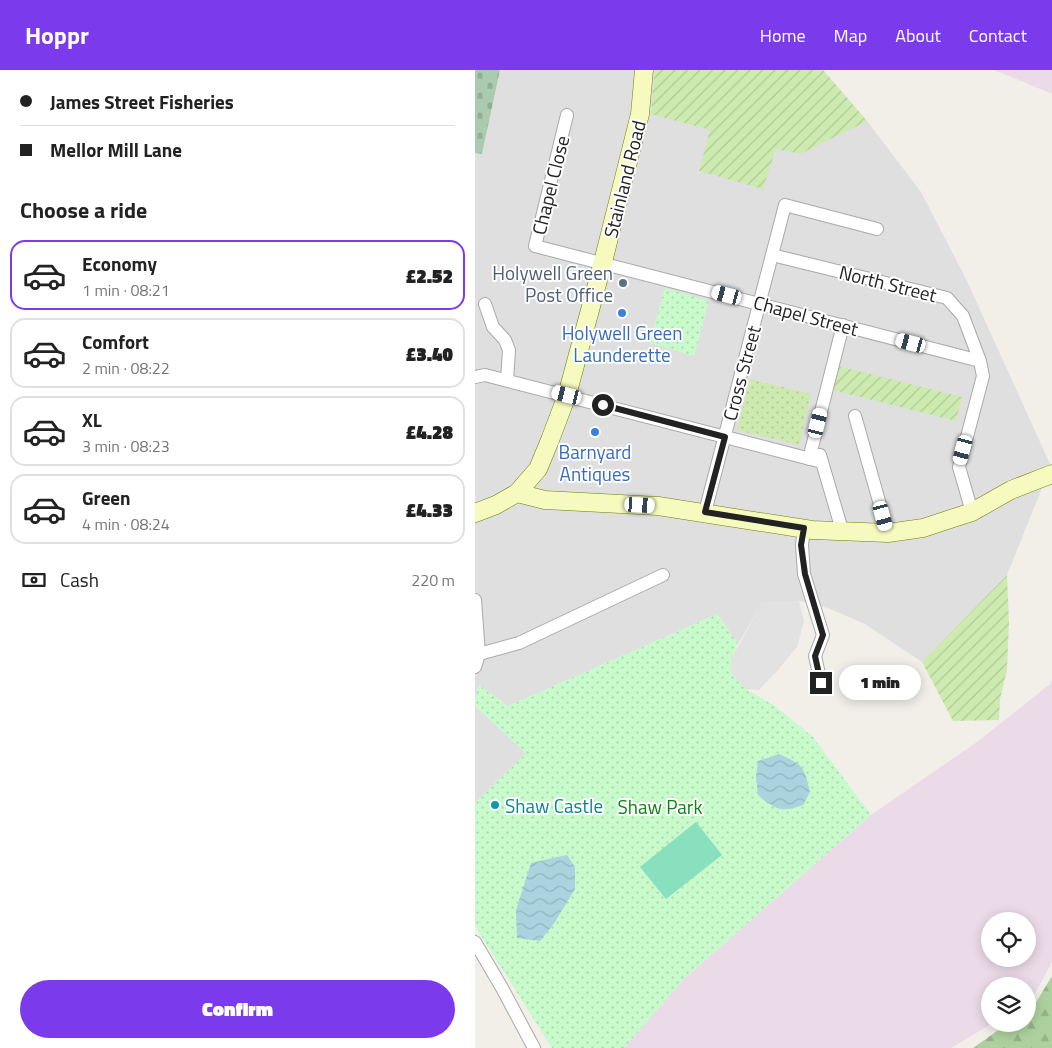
<!DOCTYPE html>
<meta charset="utf-8">
<style>
body{margin:0;font-family:"Titillium Web",sans-serif;background:#f6f6f6;color:#222;height:100vh;display:flex;flex-direction:column;font-size:19px;white-space:nowrap}
*{box-sizing:border-box;margin:0}
p{font-size:16px;color:#767676}
.icon{flex:none;width:28px;height:28px;fill:none;stroke:currentColor;stroke-width:2;stroke-linecap:round;stroke-linejoin:round}
.map{position:relative;flex:1;overflow:hidden}
.drawer{display:flex;flex-direction:column;background:#fff;width:475px}
.drawer>*{flex:none}
.hud{display:grid;align-content:center;height:110px;padding:0 20px;background:#fff}
.controls{position:absolute;left:506px;top:842px;display:grid;gap:10px}
.controls a{display:grid;place-items:center;width:55px;height:55px;border-radius:50%;background:#fff;box-shadow:0 2px 12px #0003;font-size:25px}
.end{position:absolute;width:22px;height:22px;margin:-11px;border:6px solid #222;background:#fff;box-shadow:0 0 0 2px #fff}
.from{border-radius:50%}
.bubble{position:absolute;height:35px;border-radius:18px;background:#fff;box-shadow:0 2px 12px #0003;font-size:16px;font-weight:800;line-height:35px;text-align:center}
.car{position:absolute;width:15px;height:30px;margin:-15px -8px;border-radius:6px;box-shadow:0 0 4px 1px #0007;background:linear-gradient(#fff 24%,#345 0 40%,#fff 0 76%,#345 0 86%,#fff 0)}
.hud b{display:flex;align-items:center;gap:18px;height:48px;font-size:19px}
.hud b+b{border-top:1px solid #e0e0e0}
.hud i{width:12px;height:12px;background:#222}
ul{padding:0;list-style:none}
li{display:flex;align-items:center;gap:15px;height:70px;margin:0 10px 8px;padding:0 10px;border:2px solid #e0e0e0;border-radius:15px}
li div{flex:1}
li b{display:block;font-size:19px}
li em{font-style:normal;font-weight:800}
li.current{border-color:#7c3aed}
li>.icon{width:45px;height:45px;stroke-width:1.5}
h2{padding:0 20px;font-size:22px;line-height:60px}
.pay{display:flex;align-items:center;gap:12px;height:55px;padding:0 20px;font-size:19px}
.pay p{margin-inline-start:auto}
.primary-button{display:flex;gap:10px;margin-top:auto;padding:10px 20px}
.primary-button a{flex:1;height:58px;border-radius:30px;background:#7c3aed;color:#fff;font-size:20px;font-weight:800;line-height:58px;text-align:center}
header{display:flex;align-items:center;gap:30px;box-sizing:border-box;height:70px;padding:0 25px;background:#7c3aed;color:#fff}
header strong{font-size:24px}
nav{display:flex;gap:28px;margin-inline-start:auto;font-size:18px}
main{display:flex;flex:1;min-height:0}
.map>svg:first-child{display:block}
.residential{fill:#e0dfdf}
.industrial{fill:#ebdbe8;fill-rule:evenodd}
.grass{fill:url(#grass-dots)}
.forest{fill:url(#forest-firs)}
.cemetery{fill:url(#cemetery-stones)}
.park{fill:url(#park-dots)}
.garden{fill:url(#garden-furrows)}
.pitch{fill:#88e0be}
.parking{fill:#e2e2e2}
.water{fill:url(#water-waves)}
.lines{fill:none;stroke-linecap:round;stroke-linejoin:round}
.street-casing{stroke:#a9a9a9;stroke-width:14}
.secondary-casing{stroke:#707d05;stroke-width:19}
.street{stroke:#fff;stroke-width:12}
.secondary{stroke:#f7fabf;stroke-width:18}
.route{stroke:#222;stroke-width:6}
.service-dot{fill:#5c6f8a;stroke:#fff;stroke-width:2}
.shop-dot{fill:#3f7fe0;stroke:#fff;stroke-width:2}
.culture-dot{fill:#0f9aa8;stroke:#fff;stroke-width:2}
.labels{text-anchor:middle;dominant-baseline:central;stroke-width:4;stroke-linejoin:round;paint-order:stroke}
.street-label{font-size:19px;fill:#222;stroke:#fff}
.service-label{font-size:19px;fill:#4e5e75;stroke:#fff;text-anchor:end}
.shop-label{font-size:19px;fill:#366cbe;stroke:#fff}
.culture-label{font-size:19px;fill:#0d838f;stroke:#fff;text-anchor:start}
.park-label{font-size:19px;fill:#0c8416;stroke:#fff}
</style>
<header>
<strong>Hoppr</strong>
<nav><a>Home</a><a>Map</a><a>About</a><a>Contact</a></nav>
</header>
<main>
<section class="drawer">
<div class="hud">
<b><i class="from"></i>James Street Fisheries</b>
<b><i></i>Mellor Mill Lane</b>
</div>
<h2>Choose a ride</h2>
<ul>
<li class="current"><svg class="icon" aria-label="car" viewBox="0 0 24 24"><path d="M5 17H2v-5l4-1 3-4h7l3 4 3 1v5h-3M9 17h6M6 11h13"/><circle cx="7" cy="17" r="2"/><circle cx="17" cy="17" r="2"/></svg><div><b>Economy</b><p>1 min · 08:21</p></div><em>£2.52</em></li>
<li><svg class="icon" aria-label="car" viewBox="0 0 24 24"><path d="M5 17H2v-5l4-1 3-4h7l3 4 3 1v5h-3M9 17h6M6 11h13"/><circle cx="7" cy="17" r="2"/><circle cx="17" cy="17" r="2"/></svg><div><b>Comfort</b><p>2 min · 08:22</p></div><em>£3.40</em></li>
<li><svg class="icon" aria-label="car" viewBox="0 0 24 24"><path d="M5 17H2v-5l4-1 3-4h7l3 4 3 1v5h-3M9 17h6M6 11h13"/><circle cx="7" cy="17" r="2"/><circle cx="17" cy="17" r="2"/></svg><div><b>XL</b><p>3 min · 08:23</p></div><em>£4.28</em></li>
<li><svg class="icon" aria-label="car" viewBox="0 0 24 24"><path d="M5 17H2v-5l4-1 3-4h7l3 4 3 1v5h-3M9 17h6M6 11h13"/><circle cx="7" cy="17" r="2"/><circle cx="17" cy="17" r="2"/></svg><div><b>Green</b><p>4 min · 08:24</p></div><em>£4.33</em></li>
</ul>
<div class="pay"><svg class="icon" aria-label="cash" viewBox="0 0 24 24"><path d="M3 7h18v10H3z"/><circle cx="12" cy="12" r="2"/></svg>Cash<p>220 m</p></div>
<div class="primary-button"><a>Confirm</a></div>
</section>
<div class="map">
<svg width="577" height="978" viewBox="0 0 577 978">
<defs>
<pattern id="grass-dots" width="8" height="8" patternUnits="userSpaceOnUse" patternTransform="scale(1.25)"><rect width="8" height="8" fill="#cdebb0"/><path d="M2 2h.1M6 6h.1" fill="none" stroke="#b0c997" stroke-width="1.8" stroke-linecap="round"/></pattern>
<pattern id="forest-firs" width="22" height="20" patternUnits="userSpaceOnUse" patternTransform="scale(1.25)"><rect width="22" height="20" fill="#add19e"/><path d="M5 1l3.5 6h-7zM16 11l3.5 6h-7z" fill="#95b388"/></pattern>
<pattern id="cemetery-stones" width="16" height="16" patternUnits="userSpaceOnUse" patternTransform="scale(1.25)"><rect width="16" height="16" fill="#aacbaf"/><path d="M2 7V4a2 2 0 0 1 4 0v3zM10 15v-3a2 2 0 0 1 4 0v3z" fill="#92ae96"/></pattern>
<pattern id="park-dots" width="8" height="8" patternUnits="userSpaceOnUse" patternTransform="scale(1.25)"><rect width="8" height="8" fill="#c8facc"/><path d="M2 2h.1M6 6h.1" fill="none" stroke="#acd6af" stroke-width="1.8" stroke-linecap="round"/></pattern>
<pattern id="garden-furrows" width="10" height="10" patternUnits="userSpaceOnUse" patternTransform="scale(1.25)"><rect width="10" height="10" fill="#cdebb0"/><path d="M-1 1l2-2M0 10L10 0M9 11l2-2" fill="none" stroke="#b0c997"/></pattern>
<pattern id="water-waves" width="16" height="10" patternUnits="userSpaceOnUse" patternTransform="scale(1.25)"><rect width="16" height="10" fill="#aad3df"/><path d="M0 5q4-4 8 0t8 0" fill="none" stroke="#92b5bf"/></pattern>
</defs>
<rect width="100%" height="100%" fill="#f2efe9"/>
<!-- residential -->
<path class="residential" d="M 25,0 L 348,0 L 392,51 L 446,122 L 491,209 L 575,394 L 577,394 L 577,411 L 569,413 L 532,505 L 447,592 L 390,554 L 353,538 L 324,531 L 288,531 L 263,574 L 242,544 L 33,636 L 4,615 L 0,626 L 0,83 L 7,84 Z
M 0,636 L 51,683 L 0,733 Z"/>
<!-- industrial -->
<path class="industrial" d="M 519,0 L 577,0 L 577,24 L 539,8 Z
M 577,610 L 577,892 L 557,929 L 553,932 L 552,916 L 515,916 L 515,954 L 516,954 L 476,978 L 146,978 L 210,908 L 396,745 L 502,672 L 575,614 ZM 515,851 L 552,851 L 552,889 L 515,889 Z"/>
<!-- grass -->
<path class="grass" d="M 275,309 L 336,324 L 324,375 L 262,360 Z"/>
<!-- forest -->
<path class="forest" d="M 577,906 L 577,978 L 498,978 L 532,954 L 552,954 L 553,940 L 560,934 Z"/>
<!-- cemetery -->
<path class="cemetery" d="M 0,0 L 25,0 L 7,84 L 0,83 Z"/>
<!-- park -->
<path class="park" d="M 190,218 L 234,231 L 219,286 L 174,273 Z
M 242,544 L 263,574 L 256,589 L 256,603 L 271,619 L 300,636 L 338,667 L 396,745 L 210,908 L 149,978 L 77,978 L 0,856 L 0,733 L 51,683 L 0,636 L 0,626 L 4,615 L 33,636 Z"/>
<!-- garden -->
<path class="garden" d="M 180,0 L 348,0 L 392,51 L 325,84 L 301,79 L 288,119 L 224,101 L 235,60 L 176,44 Z
M 363,296 L 487,327 L 481,351 L 357,320 Z
M 532,505 L 534,552 L 532,600 L 525,629 L 524,650 L 478,651 L 447,592 Z"/>
<!-- pitch -->
<path class="pitch" d="M 221,752 L 247,785 L 191,829 L 165,797 Z"/>
<!-- parking -->
<path class="parking" d="M 288,531 L 324,531 L 329,551 L 322,577 L 302,601 L 284,620 L 271,619 L 256,603 L 256,589 Z"/>
<!-- water -->
<path class="water" d="M 304,684 C 328,695 329,696 335,722 L 328,735 C 306,743 302,740 283,725 L 281,707 L 283,691 Z
M 92,785 L 100,797 L 100,819 L 78,855 L 65,871 L 42,868 L 41,840 L 56,793 Z"/>
<g class="lines">
<defs>
<path id="street" d="M 92,45 L 60,176 L 505,291
M 297,185 L 472,228 L 488,246 L 505,291 L 508,306 L 484,397 L 497,442
M 10,234 L 18,257 L 30,270 L 34,280 L 32,310
M 0,307 L 10,305 L 347,392
M 380,346 L 413,463
M 345,385 L 367,460
M 334,389 L 368,255
M 230,442 L 310,135 L 402,159
M 329,458 L 327,475 L 329,504 L 348,565 L 340,586 L 346,613
M 0,530 L 4,584 L 0,597
M 4,584 L 44,573 L 188,505
M 0,872 L 27,918 L 59,978"/>
<path id="secondary" d="M 42,423 L 70,430 L 183,436 L 337,460 L 413,463 L 448,458 L 497,442 L 536,420 L 577,404
M 0,443 L 21,435 L 42,423 L 63,399 L 75,370 L 92,325 L 128,192 L 165,44 L 169,0"/>
</defs>
<!-- street casing -->
<use href="#street" class="street-casing"/>
<!-- secondary casing -->
<use href="#secondary" class="secondary-casing"/>
<!-- street -->
<use href="#street" class="street"/>
<!-- secondary -->
<use href="#secondary" class="secondary"/>
</g>
<g class="lines">
<!-- route -->
<path class="route" d="M 128,335 L 250,367 L 230,442 L 329,458 L 326,475 L 330,504 L 348,565 L 340,586 L 346,613"/>
</g>
<!-- markers -->
<circle class="service-dot" cx="148" cy="213" r="5"/>
<g class="shop-dot">
<circle cx="147" cy="243" r="5"/>
<circle cx="120" cy="362" r="5"/>
</g>
<circle class="culture-dot" cx="20" cy="735" r="5"/>
<g class="labels">
<!-- street labels -->
<g class="street-label">
<text transform="translate(149 109) rotate(-76)">Stainland Road</text>
<text transform="translate(75 115) rotate(-76)">Chapel Close</text>
<text transform="translate(413 213) rotate(14)">North Street</text>
<text transform="translate(331 245) rotate(15)">Chapel Street</text>
<text transform="translate(266 303) rotate(-75)">Cross Street</text>
</g>
<!-- service labels -->
<g class="service-label">
<text x="138" y="202">Holywell Green<tspan x="138" dy="22">Post Office</tspan></text>
</g>
<!-- shop labels -->
<g class="shop-label">
<text x="147" y="262">Holywell Green<tspan x="147" dy="22">Launderette</tspan></text>
<text x="120" y="381">Barnyard<tspan x="120" dy="22">Antiques</tspan></text>
</g>
<!-- culture labels -->
<g class="culture-label">
<text x="30" y="735">Shaw Castle</text>
</g>
<!-- park labels -->
<g class="park-label">
<text x="185" y="736">Shaw Park</text>
</g>
</g>
</svg>
<div class="controls">
<a><svg class="icon" aria-label="locate" viewBox="0 0 24 24"><circle cx="12" cy="12" r="6"/><path d="M12 2v4M12 18v4M2 12h4M18 12h4"/></svg></a>
<a><svg class="icon" aria-label="layers" viewBox="0 0 24 24"><path d="M12 4l9 5-9 5-9-5zM3 14l9 5 9-5"/></svg></a>
</div>
<i class="end from" style="left:128px;top:335px"></i>
<i class="end" style="left:346px;top:613px"></i>
<div class="bubble" style="left:364px;top:595px;width:82px">1 min</div>
<i class="car" style="left:252px;top:225px;rotate:285deg"></i>
<i class="car" style="left:436px;top:273px;rotate:285deg"></i>
<i class="car" style="left:92px;top:325px;rotate:284deg"></i>
<i class="car" style="left:343px;top:353px;rotate:14deg"></i>
<i class="car" style="left:488px;top:380px;rotate:195deg"></i>
<i class="car" style="left:165px;top:435px;rotate:93deg"></i>
<i class="car" style="left:408px;top:446px;rotate:165deg"></i>
</div>
</main>
